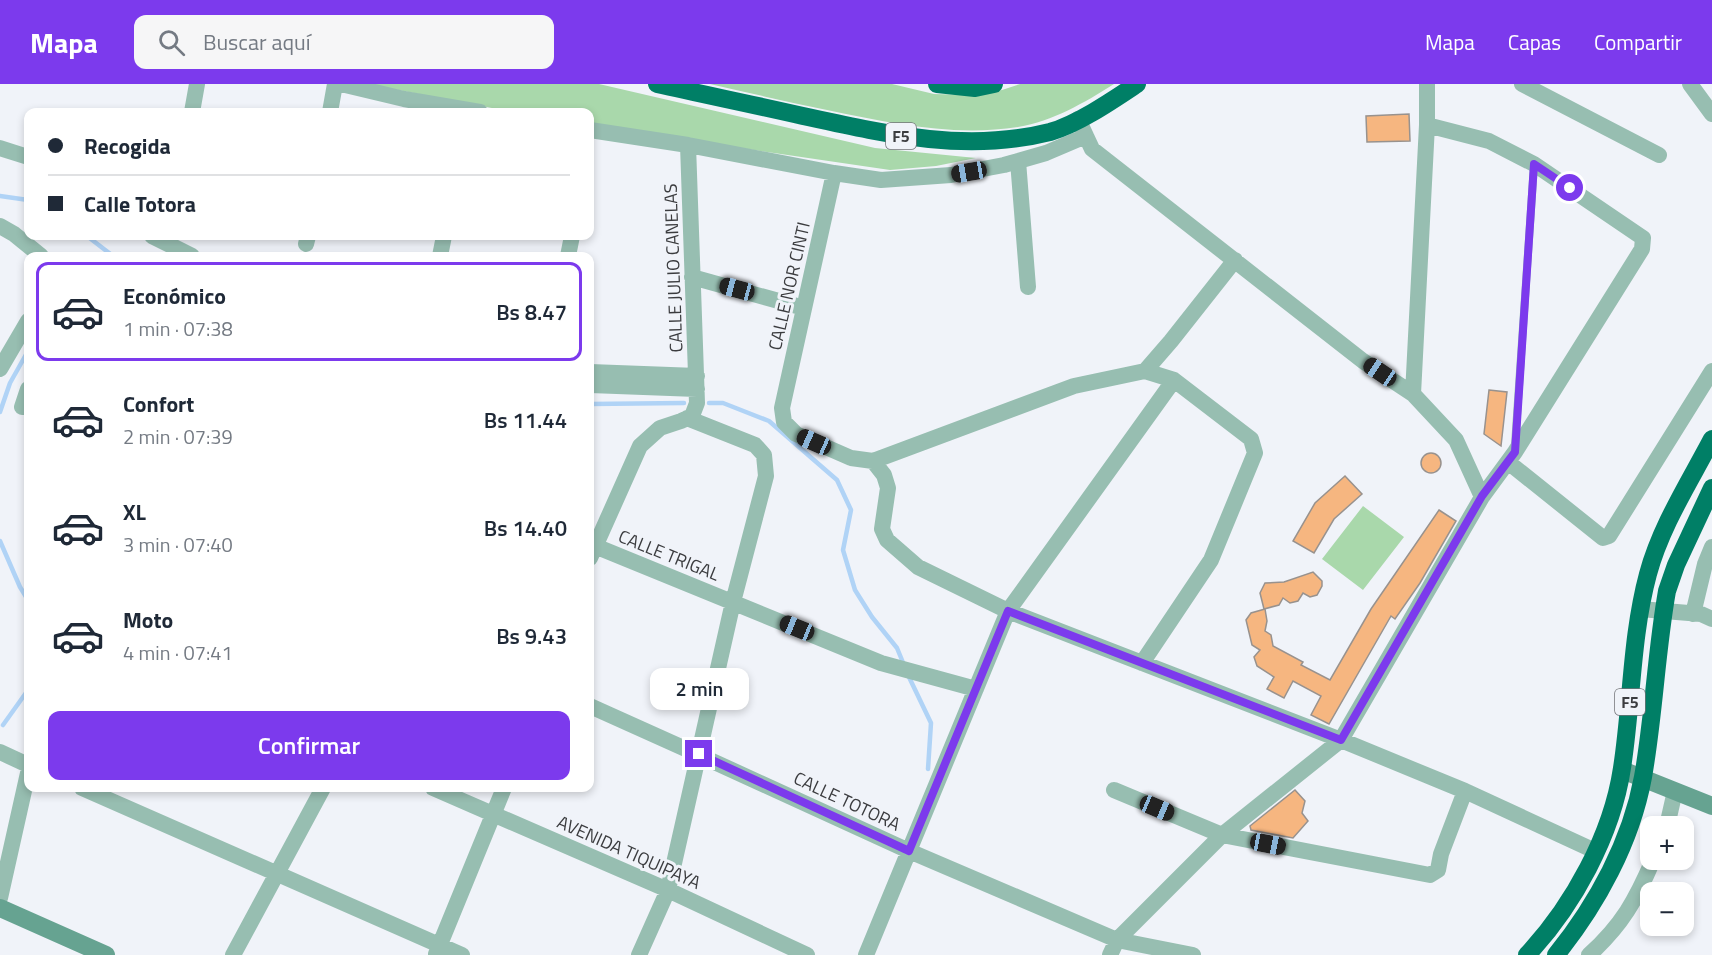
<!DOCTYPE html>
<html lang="es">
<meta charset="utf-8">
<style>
body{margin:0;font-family:"Titillium Web",sans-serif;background:#f6f6f7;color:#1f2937;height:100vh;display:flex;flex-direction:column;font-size:22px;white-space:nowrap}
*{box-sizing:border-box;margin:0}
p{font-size:20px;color:#747a83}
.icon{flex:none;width:33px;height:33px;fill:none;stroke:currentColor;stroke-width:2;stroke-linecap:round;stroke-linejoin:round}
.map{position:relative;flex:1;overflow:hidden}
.sheet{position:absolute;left:24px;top:168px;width:570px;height:540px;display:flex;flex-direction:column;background:#fff;border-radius:12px;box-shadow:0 3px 9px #0003}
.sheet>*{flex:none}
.hud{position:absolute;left:24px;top:24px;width:570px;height:132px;border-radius:12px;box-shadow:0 3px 9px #0003;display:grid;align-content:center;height:132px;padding:0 24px;background:#fff}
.buttons{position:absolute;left:1640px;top:732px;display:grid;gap:12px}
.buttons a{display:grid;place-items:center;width:54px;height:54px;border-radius:12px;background:#fff;box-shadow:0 3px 9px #0003;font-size:30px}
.end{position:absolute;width:27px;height:27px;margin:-14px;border:8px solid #7c3aed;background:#fff;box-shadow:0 0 0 3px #fff}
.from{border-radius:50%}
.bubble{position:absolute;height:42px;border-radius:12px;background:#fff;box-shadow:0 3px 9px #0003;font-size:20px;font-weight:600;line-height:42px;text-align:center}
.car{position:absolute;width:18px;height:36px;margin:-18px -9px;border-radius:8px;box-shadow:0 0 4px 2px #0007;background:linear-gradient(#222 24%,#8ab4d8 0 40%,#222 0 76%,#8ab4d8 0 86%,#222 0)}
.hud b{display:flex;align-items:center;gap:21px;height:57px;font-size:22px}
.hud b+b{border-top:2px solid #e0e1e3}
.hud i{width:15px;height:15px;background:#1f2937}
ul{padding:10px 0 0;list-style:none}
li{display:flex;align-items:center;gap:18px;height:99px;margin:0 12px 9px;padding:0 12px;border:3px solid transparent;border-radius:12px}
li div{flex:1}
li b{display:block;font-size:22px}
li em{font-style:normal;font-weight:600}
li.selected{border-color:#7c3aed}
li>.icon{width:54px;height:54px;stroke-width:1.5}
.action{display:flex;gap:12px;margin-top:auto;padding:12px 24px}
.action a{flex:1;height:69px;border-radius:12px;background:#7c3aed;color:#fff;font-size:24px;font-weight:600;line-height:69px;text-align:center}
header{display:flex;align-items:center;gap:36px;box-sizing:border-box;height:84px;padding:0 30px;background:#7c3aed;color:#fff}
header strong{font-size:28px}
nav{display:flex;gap:33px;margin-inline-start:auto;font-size:21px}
.search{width:420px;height:54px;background:#f6f6f7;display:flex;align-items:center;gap:15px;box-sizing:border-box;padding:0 21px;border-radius:12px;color:#747a83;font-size:22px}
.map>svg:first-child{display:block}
.green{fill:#a9d8ab}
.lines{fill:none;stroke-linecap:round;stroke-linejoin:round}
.stream{stroke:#b0d3f6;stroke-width:4.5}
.building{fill:#f6b680;stroke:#98928e;stroke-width:1.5}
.lane{stroke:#97beb1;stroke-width:8}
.street{stroke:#97beb1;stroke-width:16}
.secondary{stroke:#66a391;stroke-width:18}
.highway{stroke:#007f66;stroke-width:18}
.route{stroke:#7c3aed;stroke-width:8}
.labels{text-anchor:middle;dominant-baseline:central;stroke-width:6;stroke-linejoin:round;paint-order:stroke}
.shield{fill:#f0f3f9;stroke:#717377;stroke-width:1.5}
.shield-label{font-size:16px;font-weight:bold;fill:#3b3c3f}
.street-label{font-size:18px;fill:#3b3c3f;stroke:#f0f3f9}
</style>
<header>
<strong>Mapa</strong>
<div class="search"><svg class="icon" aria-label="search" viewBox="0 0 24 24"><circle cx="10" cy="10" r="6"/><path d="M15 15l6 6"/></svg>Buscar aquí</div>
<nav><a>Mapa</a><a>Capas</a><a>Compartir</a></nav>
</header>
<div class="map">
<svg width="1712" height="871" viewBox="0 0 1712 871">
<rect width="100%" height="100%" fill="#f0f3f9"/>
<!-- green -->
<path class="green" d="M 367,0 L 599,0 L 875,64 L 976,74 L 936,82 L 890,86 L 590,42 L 590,28 L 512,28 Z
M 710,0 L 892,0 L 934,10 L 971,11 L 1002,6 L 1020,0 L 1114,0 C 1084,19 1053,37 1018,43 C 954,53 889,39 827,26 C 788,18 749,9 710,0 Z
M 1363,422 L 1404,453 L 1363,506 L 1322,475 Z"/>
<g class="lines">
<!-- stream -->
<path class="stream" d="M 0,112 L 28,116
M 87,152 L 113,172
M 709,319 L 723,319 L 769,337 L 837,396 L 851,426 L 843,466 L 855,506 L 872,533 L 897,564 L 904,581
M 590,320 L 684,319
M 0,328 L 10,299 L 28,267
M 0,457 L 20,503 L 28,516
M 908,591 L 931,639 L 928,685
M 3,641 L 28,606"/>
</g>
<!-- building -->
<path class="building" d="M 1409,30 L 1410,57 L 1367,58 L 1366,32 Z
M 1489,306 L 1507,308 L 1501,362 L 1484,350 Z
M1421 379a10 10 0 1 1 20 0a10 10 0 1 1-20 0Z
M 1345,392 L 1362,410 L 1334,435 L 1314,469 L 1293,457 L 1315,419 Z
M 1439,426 L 1456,437 L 1420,499 L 1395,535 L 1391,532 L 1329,640 L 1311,631 L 1321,612 L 1293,597 L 1284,614 L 1267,605 L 1274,593 L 1257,582 L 1254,573 L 1260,566 L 1252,561 L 1246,536 L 1251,529 L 1265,525 L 1267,537 L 1265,547 L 1271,551 L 1273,562 L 1303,578 L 1301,581 L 1330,596 L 1371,525 Z
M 1313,488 L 1322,497 L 1322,502 L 1317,511 L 1310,513 L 1303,509 L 1298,517 L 1290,519 L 1283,514 L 1279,521 L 1264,525 L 1260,509 L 1265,499 L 1284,498 Z
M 1295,706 L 1305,717 L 1302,729 L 1308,737 L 1293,754 L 1251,746 L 1250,742 Z"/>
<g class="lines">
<!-- lane -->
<path class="lane" d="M 1515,361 L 1534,81"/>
<!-- street -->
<path class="street" d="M 341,0 L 404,15 L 480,28
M 1522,0 L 1659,71
M 1690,0 L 1712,30
M 192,28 L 197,0
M 330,28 L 335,0
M 1078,35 L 1092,65 L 1363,277 L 1413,310 L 1456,356 L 1482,413
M 590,46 L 688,61 L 834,89 L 881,96 L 951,91 L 1004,81 L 1046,69 L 1086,52
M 0,64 L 28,73
M 1018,77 L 1028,203
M 834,89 L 782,324 L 784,338 L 796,350 L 851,374 L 873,377 L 1074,302 L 1145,287 L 1174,296 L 1251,355 L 1255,369 L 1211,476 L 1142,579
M 0,142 L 14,150 L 41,172
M 152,152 L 192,172
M 306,160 L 308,152
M 440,172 L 444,152
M 568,172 L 572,152
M 692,193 L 804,224
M 0,285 L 28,237
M 1145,287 L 1171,257 L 1235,176
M 590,288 L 697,292
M 590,301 L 697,305
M 1413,310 L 1427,41 L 1427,0
M 22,323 L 28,305
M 873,377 L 884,391 L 888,404 L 882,445 L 887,456 L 918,483 L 1008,527 L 1341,656 L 1465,707 L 1595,767
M 1508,378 L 1603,454 L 1609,452 L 1712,287
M 590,460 L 881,579 L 976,605
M 590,474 L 640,362 L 660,344 L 681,337 L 692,332 L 697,319 L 688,61
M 1640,525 L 1701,530 L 1712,535
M 1693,530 L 1705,480 L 1712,463
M 590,622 L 699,671 L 909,767 L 1117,856 L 1193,871
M 0,668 L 28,681
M 82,704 L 462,871
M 433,704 L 668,806 L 807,871
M 1114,706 L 1222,751 L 1430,791 L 1438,786 L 1441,770 L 1465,707
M 1667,742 L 1675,707
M 0,814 L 28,689
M 436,870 L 504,704
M 233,871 L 323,704
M 639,871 L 668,806 L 733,518 L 766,392 L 764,371 L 755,361 L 687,334
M 866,871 L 1008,527 L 1174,296
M 1110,871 L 1117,856 L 1222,751 L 1341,656 L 1482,413 L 1515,368 L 1642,165 L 1643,154 L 1534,80 L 1489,57 L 1427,41
M 1589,871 C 1622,841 1636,816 1653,776"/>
<!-- secondary -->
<path class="secondary" d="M 1622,686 L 1712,722
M 0,824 L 106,871"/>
<!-- highway -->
<path class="highway" d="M 657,0 C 706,11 755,21 803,32 C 885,50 967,69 1050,48 C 1078,40 1113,16 1137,0
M 937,0 L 975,4 L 994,0
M 1527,871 C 1573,822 1612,751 1622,684 C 1632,620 1631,553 1648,490 C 1661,442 1689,399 1712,355
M 1556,871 C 1597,820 1631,758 1643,693 C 1654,631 1656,569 1667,507 L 1676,481 L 1712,404"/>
</g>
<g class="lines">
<!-- route -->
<path class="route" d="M 699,670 L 909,767 L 1008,527 L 1341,656 L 1482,412 L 1515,368 L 1534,80 L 1570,104"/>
</g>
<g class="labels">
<!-- shield labels -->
<g class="shield">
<rect x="886" y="39" width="30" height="26" rx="4.5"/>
<rect x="1615" y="605" width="30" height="26" rx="4.5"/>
</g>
<g class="shield-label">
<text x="901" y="52">F5</text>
<text x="1630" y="618">F5</text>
</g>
<!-- street labels -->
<g class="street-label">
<text transform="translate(673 184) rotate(-92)">CALLE JULIO CANELAS</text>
<text transform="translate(789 202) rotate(-77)">CALLE NOR CINTI</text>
<text transform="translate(669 471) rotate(22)">CALLE TRIGAL</text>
<text transform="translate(847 717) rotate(25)">CALLE TOTORA</text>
<text transform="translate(629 768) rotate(24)">AVENIDA TIQUIPAYA</text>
</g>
</g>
</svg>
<div class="buttons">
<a>+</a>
<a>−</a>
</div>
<i class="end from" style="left:1570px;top:104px"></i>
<i class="end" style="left:699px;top:670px"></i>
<div class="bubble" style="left:650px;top:584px;width:99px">2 min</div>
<i class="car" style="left:969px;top:88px;rotate:260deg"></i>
<i class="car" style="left:737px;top:205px;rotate:285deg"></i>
<i class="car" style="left:1380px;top:288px;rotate:304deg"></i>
<i class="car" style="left:814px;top:358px;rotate:294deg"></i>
<i class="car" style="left:797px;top:544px;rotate:292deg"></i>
<i class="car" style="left:1157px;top:724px;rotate:113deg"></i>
<i class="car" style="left:1268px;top:760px;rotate:101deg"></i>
<div class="hud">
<b><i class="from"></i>Recogida</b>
<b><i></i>Calle Totora</b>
</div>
<section class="sheet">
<ul>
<li class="selected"><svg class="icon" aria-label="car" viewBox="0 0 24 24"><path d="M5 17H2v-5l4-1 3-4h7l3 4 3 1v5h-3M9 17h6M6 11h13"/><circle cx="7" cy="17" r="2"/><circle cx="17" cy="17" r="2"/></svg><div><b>Económico</b><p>1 min · 07:38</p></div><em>Bs 8.47</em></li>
<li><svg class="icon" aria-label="car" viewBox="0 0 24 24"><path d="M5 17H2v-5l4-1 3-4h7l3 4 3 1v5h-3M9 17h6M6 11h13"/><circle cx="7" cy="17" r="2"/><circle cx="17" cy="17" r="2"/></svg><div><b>Confort</b><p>2 min · 07:39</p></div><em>Bs 11.44</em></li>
<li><svg class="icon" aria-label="car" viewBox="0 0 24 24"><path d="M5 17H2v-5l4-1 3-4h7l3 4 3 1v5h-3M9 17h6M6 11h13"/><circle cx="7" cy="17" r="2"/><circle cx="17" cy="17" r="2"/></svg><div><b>XL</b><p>3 min · 07:40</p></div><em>Bs 14.40</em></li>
<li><svg class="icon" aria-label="car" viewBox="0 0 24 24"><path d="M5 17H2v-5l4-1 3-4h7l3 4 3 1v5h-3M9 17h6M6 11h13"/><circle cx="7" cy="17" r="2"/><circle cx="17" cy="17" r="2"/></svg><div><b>Moto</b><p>4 min · 07:41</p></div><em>Bs 9.43</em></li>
</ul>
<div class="action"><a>Confirmar</a></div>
</section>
</div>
